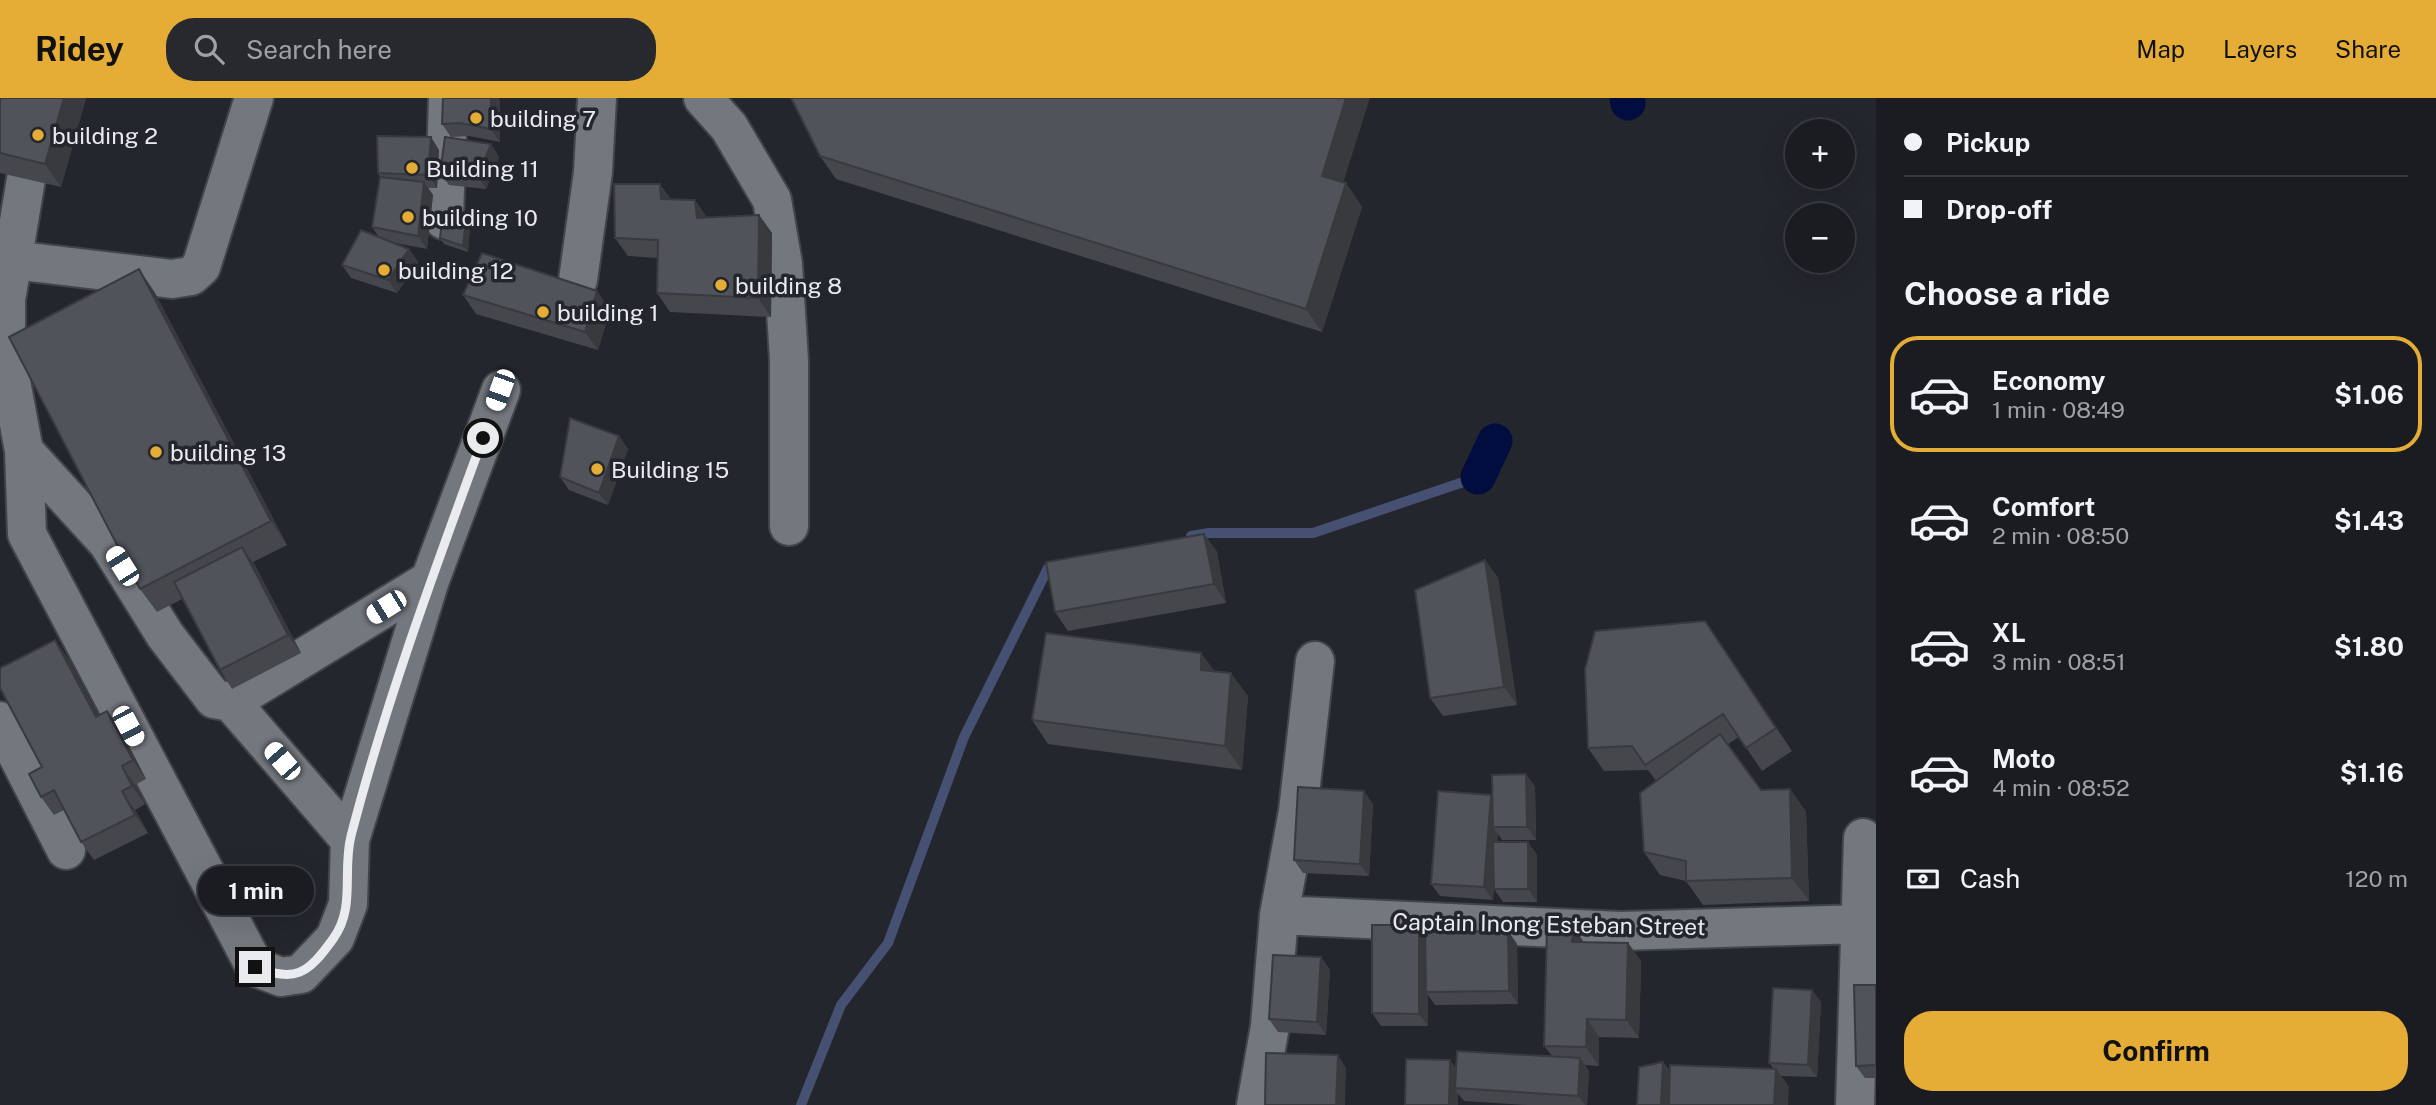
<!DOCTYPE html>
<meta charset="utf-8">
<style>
body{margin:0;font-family:"Public Sans",sans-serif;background:#27292e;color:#f1f3f6;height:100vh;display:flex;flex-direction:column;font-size:26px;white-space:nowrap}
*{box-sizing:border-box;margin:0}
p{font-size:23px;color:#9fa1a5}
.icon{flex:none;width:38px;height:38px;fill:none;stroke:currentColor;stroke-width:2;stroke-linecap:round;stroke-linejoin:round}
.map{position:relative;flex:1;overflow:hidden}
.details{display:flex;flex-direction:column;background:#1a1c21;width:560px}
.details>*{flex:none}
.hud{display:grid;align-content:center;height:154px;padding:0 28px;background:#1a1c21}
.buttons{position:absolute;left:1785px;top:21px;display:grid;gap:14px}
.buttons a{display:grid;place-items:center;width:70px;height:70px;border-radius:50%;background:#1a1c21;box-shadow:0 7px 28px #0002,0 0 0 2px #383a3f;font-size:35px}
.end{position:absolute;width:32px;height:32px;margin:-16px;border:9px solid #e9ebef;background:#111;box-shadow:0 0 0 4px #111}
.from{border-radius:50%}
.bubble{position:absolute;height:49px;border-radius:24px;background:#1a1c21;box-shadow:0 7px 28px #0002,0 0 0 2px #383a3f;font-size:23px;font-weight:700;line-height:49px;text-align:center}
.car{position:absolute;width:21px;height:42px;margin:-21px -10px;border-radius:9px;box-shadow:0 0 5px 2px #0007;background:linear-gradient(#fff 24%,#345 0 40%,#fff 0 76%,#345 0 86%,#fff 0)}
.hud b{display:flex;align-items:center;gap:24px;height:66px;font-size:26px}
.hud b+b{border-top:2px solid #383a3f}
.hud i{width:18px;height:18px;background:#f1f3f6}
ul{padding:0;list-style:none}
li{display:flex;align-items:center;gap:21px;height:116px;margin:0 14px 10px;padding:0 14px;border:4px solid transparent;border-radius:28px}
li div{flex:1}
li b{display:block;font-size:26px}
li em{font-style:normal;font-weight:700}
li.on{border-color:#e5ad35}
li>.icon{width:63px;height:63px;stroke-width:1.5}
h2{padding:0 28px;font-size:32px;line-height:84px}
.pay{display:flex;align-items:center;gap:18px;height:77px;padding:0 28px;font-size:26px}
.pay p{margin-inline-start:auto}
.primary-button{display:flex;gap:14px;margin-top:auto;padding:14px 28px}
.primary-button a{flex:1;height:80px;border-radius:28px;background:#e5ad35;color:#111;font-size:28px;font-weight:700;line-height:80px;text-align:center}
header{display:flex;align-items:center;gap:42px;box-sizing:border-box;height:98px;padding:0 35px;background:#e5ad35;color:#111}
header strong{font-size:33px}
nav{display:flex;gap:38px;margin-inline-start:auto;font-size:24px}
.search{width:490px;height:63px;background:#27292e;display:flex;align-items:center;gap:18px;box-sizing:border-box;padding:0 24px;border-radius:28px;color:#9fa1a5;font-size:26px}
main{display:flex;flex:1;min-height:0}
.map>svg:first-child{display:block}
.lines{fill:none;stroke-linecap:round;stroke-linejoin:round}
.stream{stroke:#465073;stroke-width:10}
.canal{stroke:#000d3e;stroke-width:35}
.minor-casing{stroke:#424449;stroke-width:42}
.minor{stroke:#73777e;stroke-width:38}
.wall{fill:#45474d}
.shaded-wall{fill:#383a3e}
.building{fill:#505359;stroke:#383a3e;stroke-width:2}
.route{stroke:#e9ebef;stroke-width:9}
.poi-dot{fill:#e5ad35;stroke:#23262c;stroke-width:2.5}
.labels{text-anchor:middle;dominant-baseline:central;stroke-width:7;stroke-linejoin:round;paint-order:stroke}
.poi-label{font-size:23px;fill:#e9ebef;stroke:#23262c;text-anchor:start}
.street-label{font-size:23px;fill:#e9ebef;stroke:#23262c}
</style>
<header>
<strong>Ridey</strong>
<div class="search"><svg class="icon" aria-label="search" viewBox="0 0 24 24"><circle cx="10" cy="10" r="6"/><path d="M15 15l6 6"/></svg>Search here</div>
<nav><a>Map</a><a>Layers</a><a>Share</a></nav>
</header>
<main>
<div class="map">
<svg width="1876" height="1007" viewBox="0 0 1876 1007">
<rect width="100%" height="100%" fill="#23262c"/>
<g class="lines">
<!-- stream -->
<path class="stream" d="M 1191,438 L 1209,435 L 1313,435 L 1478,379
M 801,1007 L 841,907 L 888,845 L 964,639 L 1048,470 L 1060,467"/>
<!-- canal -->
<path class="canal" d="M 1627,0 L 1628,5
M 1478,379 L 1495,343"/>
<defs>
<path id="minor" d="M 703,0 L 729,29 L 772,102 L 783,166 L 789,262 L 789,428
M 26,81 L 6,202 L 6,256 L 24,353 L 27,436 L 255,869 L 281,879 L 301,876 L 335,840 L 348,806 L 350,742 L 430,482 L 501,292
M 444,122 L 448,0
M 13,162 L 172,181 L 191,178 L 201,169 L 254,0
M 578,182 L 593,74 L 597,0
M 24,353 L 108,445 L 165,537 L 214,601 L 231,604 L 430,482
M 231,604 L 350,742
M 0,623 L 66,752
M 1279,817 L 1621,833 L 1861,826
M 1256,1007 L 1270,928 L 1279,817 L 1298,713 L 1315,563
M 1855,1007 L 1863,740"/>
</defs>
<!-- minor casing -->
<use href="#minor" class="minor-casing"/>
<!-- minor -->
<use href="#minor" class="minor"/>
</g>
<!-- wall -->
<path class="wall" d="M 0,0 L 86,0 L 61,89 L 0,75 Z
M 443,0 L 498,0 L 500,3 L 500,44 L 469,38 L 451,39 L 442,26 Z
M 491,46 L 499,59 L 486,91 L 449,87 L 440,75 Z
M 439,52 L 437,90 L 428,90 L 433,97 L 427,151 L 390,144 L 409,151 L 418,164 L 397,195 L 351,180 L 342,167 L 379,139 L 372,129 L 380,79 L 378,75 Z
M 820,58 L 1343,84 L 1346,85 L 1362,109 L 1322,234 L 836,81 Z
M 671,101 L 695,102 L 706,119 L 759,117 L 772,135 L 771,219 L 670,214 L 657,195 L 658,160 L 628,158 L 615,140 Z
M 470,129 L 468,154 L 444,146 L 440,140 Z
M 139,171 L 155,195 L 287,447 L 253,464 L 301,555 L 232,591 L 220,572 L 182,501 L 157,514 L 140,491 Z
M 597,193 L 610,212 L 598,252 L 476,216 L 463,197 Z
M 619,338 L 628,351 L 608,407 L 569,392 L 560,379 Z
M 1204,436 L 1217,454 L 1226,505 L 1068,533 L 1055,514 Z
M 1485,462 L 1498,480 L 1517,607 L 1443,618 L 1430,600 Z
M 1721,547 L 1792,653 L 1762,673 L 1739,639 L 1728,646 L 1761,692 L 1790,691 L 1806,714 L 1809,803 L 1703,807 L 1686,783 L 1660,777 L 1644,754 L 1656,683 L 1648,672 L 1604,673 L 1588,650 Z
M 1201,555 L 1214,573 L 1248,598 L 1242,672 L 1048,646 L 1032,622 Z
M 68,560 L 98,618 L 107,613 L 120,631 L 146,681 L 135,687 L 145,706 L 135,712 L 148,735 L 94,762 L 81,744 L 64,712 L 54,717 L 41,699 L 42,669 Z
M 1526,676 L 1535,689 L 1536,742 L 1502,742 L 1498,736 L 1497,744 L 1528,744 L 1537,757 L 1537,804 L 1503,804 L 1494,791 L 1493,802 L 1440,798 L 1431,786 L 1491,697 L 1492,699 Z
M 1373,706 L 1369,778 L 1303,775 L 1294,762 Z
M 1419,827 L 1425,836 L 1508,833 L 1517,846 L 1518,906 L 1435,907 L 1428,897 L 1428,928 L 1381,928 L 1372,915 Z
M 1584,844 L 1628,845 L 1641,863 L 1639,940 L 1599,939 L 1599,968 L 1585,967 L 1589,973 L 1587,1007 L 1528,1007 L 1464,1003 L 1458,996 L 1405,1007 L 1456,970 L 1552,958 L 1544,948 Z
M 1321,859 L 1330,872 L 1326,937 L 1278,934 L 1269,921 Z
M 1876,887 L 1876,980 L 1865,980 L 1856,968 Z
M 1812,892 L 1821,904 L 1817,979 L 1781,978 L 1789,989 L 1637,1007 L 1663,964 L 1670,973 L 1774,971 L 1769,965 Z"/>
<!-- shaded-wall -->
<path class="shaded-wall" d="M 64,0 L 86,0 L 61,89 L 45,66 Z
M 491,0 L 498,0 L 500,3 L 500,44 L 491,31 Z
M 1346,0 L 1370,0 L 1338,101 L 1322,78 Z
M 431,39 L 439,52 L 437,90 L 428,77 Z
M 491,46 L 499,59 L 486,91 L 478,78 Z
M 424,84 L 433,97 L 427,151 L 418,138 Z
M 1346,85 L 1362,109 L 1322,234 L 1306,211 Z
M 660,86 L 673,104 L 661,101 Z
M 695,102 L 708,121 L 697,120 Z
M 759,117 L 772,135 L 771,219 L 758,200 Z
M 466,122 L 470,129 L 468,154 L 463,148 Z
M 409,151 L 418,164 L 397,195 L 388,182 Z
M 139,171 L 155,195 L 287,447 L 271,423 Z
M 597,193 L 610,212 L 598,252 L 585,234 Z
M 619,338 L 628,351 L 608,407 L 599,395 Z
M 1204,436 L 1217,454 L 1226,505 L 1214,486 Z
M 242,449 L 255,467 L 301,555 L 288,537 Z
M 1485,462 L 1498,480 L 1517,607 L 1504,589 Z
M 55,542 L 68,560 L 109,637 L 96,619 Z
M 1201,555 L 1217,578 L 1201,572 Z
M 1231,575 L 1248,598 L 1242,672 L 1225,648 Z
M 107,613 L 120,631 L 146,681 L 133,662 Z
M 122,668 L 135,687 L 145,706 L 132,688 Z
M 1526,676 L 1535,689 L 1536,742 L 1527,729 Z
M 1790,691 L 1806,714 L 1809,803 L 1792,780 Z
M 122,693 L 135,712 L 148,735 L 135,717 Z
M 1364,693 L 1373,706 L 1369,778 L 1360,766 Z
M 1491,697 L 1499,709 L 1493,729 L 1498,736 L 1493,802 L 1484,789 Z
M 1528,744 L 1537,757 L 1537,804 L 1528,791 Z
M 1419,827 L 1428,840 L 1426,894 L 1428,897 L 1428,928 L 1419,916 Z
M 1573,828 L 1585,846 L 1572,844 Z
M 1508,833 L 1517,846 L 1518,906 L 1509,893 Z
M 1628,845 L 1641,863 L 1639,940 L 1626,922 Z
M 1321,859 L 1330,872 L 1326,937 L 1317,924 Z
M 1812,892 L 1821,904 L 1817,979 L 1808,967 Z
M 1587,921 L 1599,939 L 1599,968 L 1586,949 Z
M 1338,957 L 1346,970 L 1345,1007 L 1336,1007 Z
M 1580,960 L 1589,973 L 1587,1007 L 1585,1007 L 1578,998 Z
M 1450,962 L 1459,974 L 1455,990 L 1458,996 L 1458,1007 L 1449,1007 Z
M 1663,964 L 1672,977 L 1671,1007 L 1661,1007 Z
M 1776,971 L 1789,989 L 1788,1007 L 1774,1007 Z"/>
<!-- building -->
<path class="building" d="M 0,0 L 64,0 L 45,66 L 0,55 Z
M 443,0 L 491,0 L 491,31 L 460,25 L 442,26 Z
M 791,0 L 1346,0 L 1322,78 L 1346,85 L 1306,211 L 820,58 Z
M 377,38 L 431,39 L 428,77 L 378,75 Z
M 445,39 L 491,46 L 478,78 L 440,75 Z
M 380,79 L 424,84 L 418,138 L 372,129 Z
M 614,86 L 660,86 L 661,101 L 695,102 L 697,120 L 759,117 L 758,200 L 657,195 L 658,142 L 615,140 Z
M 443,116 L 466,122 L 463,148 L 440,140 Z
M 361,132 L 409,151 L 388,182 L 342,167 Z
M 482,155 L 597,193 L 585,234 L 463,197 Z
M 139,171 L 271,423 L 140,491 L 9,239 Z
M 570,320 L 619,338 L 599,395 L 560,379 Z
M 1204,436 L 1214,486 L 1055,514 L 1046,464 Z
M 242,449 L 288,537 L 220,572 L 174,484 Z
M 1485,462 L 1504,589 L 1430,600 L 1415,492 Z
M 1705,523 L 1776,630 L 1746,650 L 1723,616 L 1645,667 L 1632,648 L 1588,650 L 1585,571 L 1595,533 Z
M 1046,535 L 1201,555 L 1201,572 L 1231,575 L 1225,648 L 1032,622 Z
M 55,542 L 96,619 L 107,613 L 133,662 L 122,668 L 132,688 L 122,693 L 135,717 L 81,744 L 54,692 L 41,699 L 29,676 L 42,669 L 0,590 L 0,570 Z
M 1720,636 L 1761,692 L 1790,691 L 1792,780 L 1686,783 L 1686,763 L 1644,754 L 1640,695 Z
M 1526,676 L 1527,729 L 1493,729 L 1492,677 Z
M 1298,689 L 1364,693 L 1360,766 L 1294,762 Z
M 1438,693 L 1491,697 L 1484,789 L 1431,786 Z
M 1493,744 L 1528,744 L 1528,791 L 1494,791 Z
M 1372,827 L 1419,827 L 1419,916 L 1372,915 Z
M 1547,827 L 1573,828 L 1572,844 L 1628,845 L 1626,922 L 1587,921 L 1586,949 L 1544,948 Z
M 1508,833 L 1509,893 L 1426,894 L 1425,834 Z
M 1273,857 L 1321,859 L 1317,924 L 1269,921 Z
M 1854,887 L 1876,887 L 1876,967 L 1856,968 Z
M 1773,890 L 1812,892 L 1808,967 L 1769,965 Z
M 1457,953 L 1580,960 L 1578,998 L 1455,990 Z
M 1266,955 L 1338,957 L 1336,1007 L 1265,1007 Z
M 1406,961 L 1450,962 L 1449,1007 L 1405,1007 Z
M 1663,964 L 1661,1007 L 1637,1007 L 1639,969 Z
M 1670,967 L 1776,971 L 1774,1007 L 1669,1007 Z"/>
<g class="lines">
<!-- route -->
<path class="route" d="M 255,869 C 296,884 307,877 333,841 C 356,810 342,773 351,738 C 386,603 435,471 483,340"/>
</g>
<!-- markers -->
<g class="poi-dot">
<circle cx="476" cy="20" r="7"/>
<circle cx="38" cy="37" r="7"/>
<circle cx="412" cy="70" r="7"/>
<circle cx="408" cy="119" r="7"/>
<circle cx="384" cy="172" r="7"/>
<circle cx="721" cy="187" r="7"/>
<circle cx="543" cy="214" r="7"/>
<circle cx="156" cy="354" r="7"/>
<circle cx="597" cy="371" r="7"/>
</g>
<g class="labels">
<!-- poi labels -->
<g class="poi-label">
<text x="490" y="20">building 7</text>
<text x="52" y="37">building 2</text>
<text x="426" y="70">Building 11</text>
<text x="422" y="119">building 10</text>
<text x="398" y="172">building 12</text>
<text x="735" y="187">building 8</text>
<text x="557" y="214">building 1</text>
<text x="170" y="354">building 13</text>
<text x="611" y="371">Building 15</text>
</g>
<!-- street labels -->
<g class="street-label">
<text transform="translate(1549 826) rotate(1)">Captain Inong Esteban Street</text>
</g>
</g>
</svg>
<div class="buttons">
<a>+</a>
<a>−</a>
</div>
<i class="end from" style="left:483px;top:340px"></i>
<i class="end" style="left:255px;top:869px"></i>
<div class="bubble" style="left:198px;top:768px;width:116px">1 min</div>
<i class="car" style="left:500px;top:292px;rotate:200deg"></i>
<i class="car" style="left:122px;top:468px;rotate:328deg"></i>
<i class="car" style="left:386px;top:509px;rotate:238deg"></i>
<i class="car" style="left:128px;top:628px;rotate:152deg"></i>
<i class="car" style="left:282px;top:663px;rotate:319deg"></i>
</div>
<section class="details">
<div class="hud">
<b><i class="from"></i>Pickup</b>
<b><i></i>Drop-off</b>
</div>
<h2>Choose a ride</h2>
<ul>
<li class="on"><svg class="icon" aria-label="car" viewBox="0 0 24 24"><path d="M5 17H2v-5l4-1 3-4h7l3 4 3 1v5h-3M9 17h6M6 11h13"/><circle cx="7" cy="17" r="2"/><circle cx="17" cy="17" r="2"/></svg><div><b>Economy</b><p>1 min · 08:49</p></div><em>$1.06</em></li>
<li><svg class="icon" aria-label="car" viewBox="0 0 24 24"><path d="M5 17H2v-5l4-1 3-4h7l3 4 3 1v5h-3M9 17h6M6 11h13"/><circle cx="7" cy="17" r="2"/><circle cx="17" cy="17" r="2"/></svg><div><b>Comfort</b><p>2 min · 08:50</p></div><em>$1.43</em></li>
<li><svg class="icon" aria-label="car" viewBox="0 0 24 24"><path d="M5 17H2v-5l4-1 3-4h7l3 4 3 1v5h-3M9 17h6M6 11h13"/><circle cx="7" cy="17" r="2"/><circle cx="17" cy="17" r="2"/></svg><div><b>XL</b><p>3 min · 08:51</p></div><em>$1.80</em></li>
<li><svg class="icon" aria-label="car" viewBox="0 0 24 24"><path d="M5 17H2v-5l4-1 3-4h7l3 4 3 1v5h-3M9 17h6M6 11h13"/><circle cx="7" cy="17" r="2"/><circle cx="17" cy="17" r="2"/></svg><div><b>Moto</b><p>4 min · 08:52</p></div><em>$1.16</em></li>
</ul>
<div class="pay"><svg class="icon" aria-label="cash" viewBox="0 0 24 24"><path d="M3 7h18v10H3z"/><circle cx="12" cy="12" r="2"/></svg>Cash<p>120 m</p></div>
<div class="primary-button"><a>Confirm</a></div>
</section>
</main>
